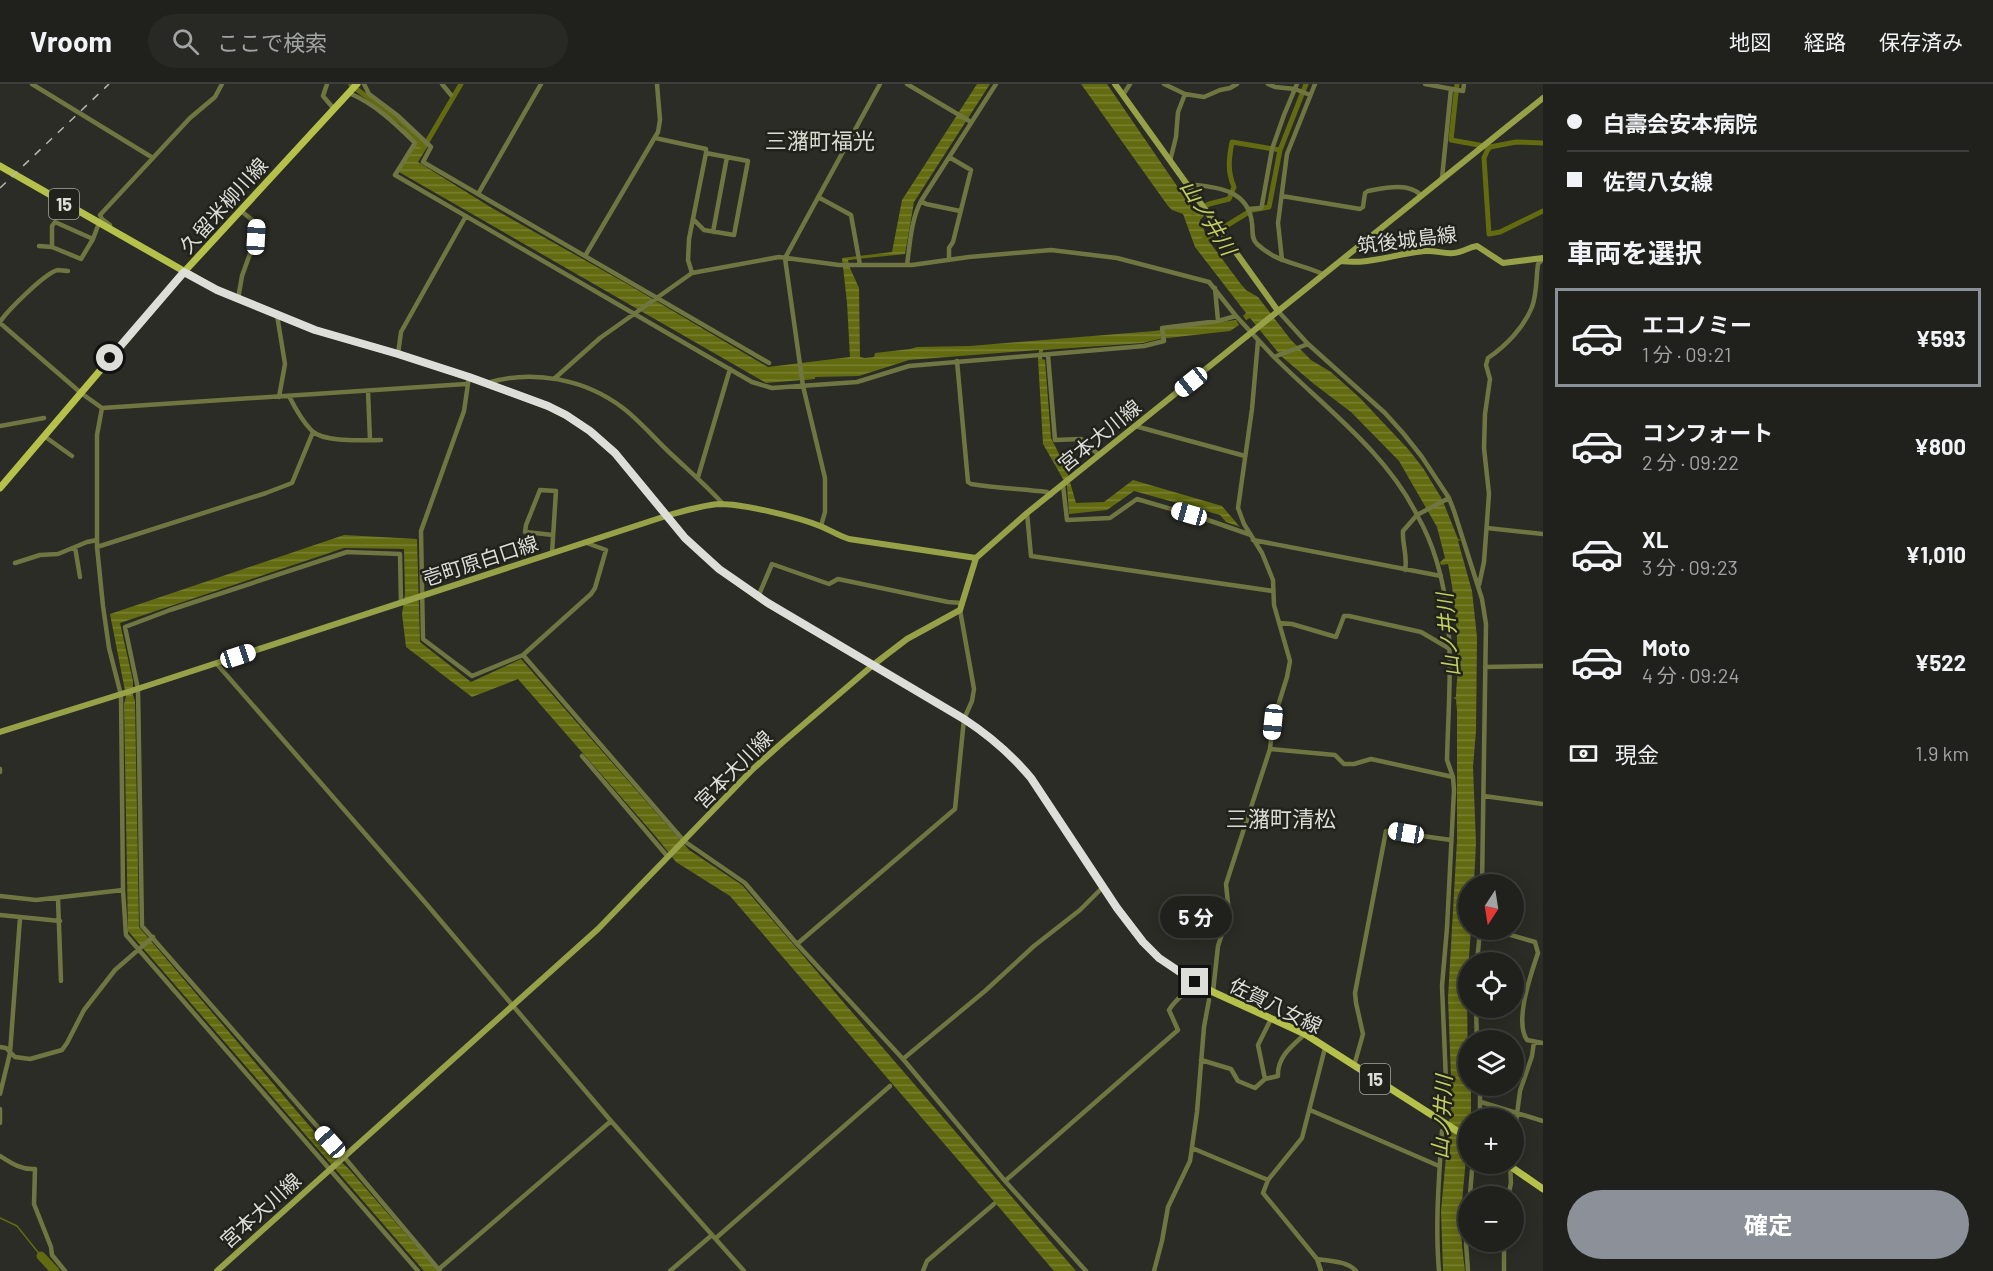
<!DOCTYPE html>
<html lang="ja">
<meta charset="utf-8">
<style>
body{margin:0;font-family:Barlow,"Noto Sans JP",sans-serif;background:#282925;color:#f1f3f6;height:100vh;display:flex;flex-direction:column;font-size:22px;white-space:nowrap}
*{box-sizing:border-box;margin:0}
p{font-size:20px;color:#a2a3a3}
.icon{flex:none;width:33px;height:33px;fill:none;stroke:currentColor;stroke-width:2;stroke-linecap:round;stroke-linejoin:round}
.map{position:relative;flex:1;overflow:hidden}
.panel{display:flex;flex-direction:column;background:#20211c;width:450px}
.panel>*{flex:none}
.guide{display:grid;align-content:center;height:132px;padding:0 24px;background:#20211c}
.needle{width:39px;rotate:192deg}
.fabs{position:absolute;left:1458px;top:790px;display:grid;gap:12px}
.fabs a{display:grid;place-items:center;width:66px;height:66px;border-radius:50%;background:#20211c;box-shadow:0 3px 15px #0003,0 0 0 2px #3d3e3b;font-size:30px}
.end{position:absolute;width:27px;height:27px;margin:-14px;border:8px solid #ddded9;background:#111;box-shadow:0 0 0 3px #111}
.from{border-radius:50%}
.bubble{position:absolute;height:42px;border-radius:21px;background:#20211c;box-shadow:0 3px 15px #0003,0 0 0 2px #3d3e3b;font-size:20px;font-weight:700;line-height:42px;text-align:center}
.car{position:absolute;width:18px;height:36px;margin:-18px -9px;border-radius:8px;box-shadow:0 0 4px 2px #0007;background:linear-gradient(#fff 24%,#345 0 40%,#fff 0 76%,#345 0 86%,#fff 0)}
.guide b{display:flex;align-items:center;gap:21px;height:57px;font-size:22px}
.guide b+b{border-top:2px solid #3d3e3b}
.guide i{width:15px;height:15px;background:#f1f3f6}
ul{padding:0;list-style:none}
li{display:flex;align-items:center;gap:18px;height:99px;margin:0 12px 9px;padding:0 12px;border:3px solid transparent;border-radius:0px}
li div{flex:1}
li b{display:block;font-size:22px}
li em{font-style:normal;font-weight:700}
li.active{border-color:#8c9099}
li>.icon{width:54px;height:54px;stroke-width:1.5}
h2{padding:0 24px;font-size:27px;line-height:72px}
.pay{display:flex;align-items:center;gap:15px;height:66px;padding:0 24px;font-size:22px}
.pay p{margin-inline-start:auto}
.action{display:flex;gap:12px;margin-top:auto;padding:12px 24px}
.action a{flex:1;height:69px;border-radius:36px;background:#8c9099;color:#fff;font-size:24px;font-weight:700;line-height:69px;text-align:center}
header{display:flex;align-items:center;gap:36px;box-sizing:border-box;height:84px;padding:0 30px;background:#20211c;border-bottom:2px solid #3d3e3b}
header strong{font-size:28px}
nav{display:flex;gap:33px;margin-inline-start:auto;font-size:21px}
.search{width:420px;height:54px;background:#282925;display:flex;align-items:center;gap:15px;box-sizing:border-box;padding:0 21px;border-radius:33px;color:#a2a3a3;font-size:22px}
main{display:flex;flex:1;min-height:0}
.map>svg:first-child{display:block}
.water{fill:url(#water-rules)}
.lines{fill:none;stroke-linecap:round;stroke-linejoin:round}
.stream{stroke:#636b10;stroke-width:1.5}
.canal{stroke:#636b10;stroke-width:5}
.river{stroke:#636b10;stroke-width:9}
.street{stroke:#707641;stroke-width:4.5}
.secondary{stroke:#97a148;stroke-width:6}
.primary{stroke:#b5c14b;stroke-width:7}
.rail{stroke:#b6b7b1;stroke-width:1.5;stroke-dasharray:8 8;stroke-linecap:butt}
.route{stroke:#ddded9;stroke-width:8}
.labels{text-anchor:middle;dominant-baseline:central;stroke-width:5;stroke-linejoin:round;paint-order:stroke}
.shield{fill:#21221b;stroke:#a5a6a0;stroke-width:1.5}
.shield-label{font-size:18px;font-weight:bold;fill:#ddded9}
.street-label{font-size:20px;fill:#ddded9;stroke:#21221b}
.water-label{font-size:21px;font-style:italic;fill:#c3cf5f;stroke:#21221b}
.quarter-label{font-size:22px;fill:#dadcd2;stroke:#21221b}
</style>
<header>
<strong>Vroom</strong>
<div class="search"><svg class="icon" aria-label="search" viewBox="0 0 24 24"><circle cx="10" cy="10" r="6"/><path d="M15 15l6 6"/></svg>ここで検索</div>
<nav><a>地図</a><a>経路</a><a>保存済み</a></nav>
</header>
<main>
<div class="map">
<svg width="1543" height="1187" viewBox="0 0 1543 1187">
<defs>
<pattern id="water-rules" width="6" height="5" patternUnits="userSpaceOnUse" patternTransform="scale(1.5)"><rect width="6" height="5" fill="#636b10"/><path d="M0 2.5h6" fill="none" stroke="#798032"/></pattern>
</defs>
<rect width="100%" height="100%" fill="#2b2c25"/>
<!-- water -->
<path class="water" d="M 977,0 L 990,0 L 914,118 L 905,170 L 848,176 L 850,184 L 859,204 L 860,273 L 865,274 L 874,273 L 875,269 L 910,265 L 917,263 L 970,262 L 1154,247 L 1236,236 L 1239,241 L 1230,247 L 1159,255 L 1143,259 L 1043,266 L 1042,275 L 1045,276 L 1051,354 L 1066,384 L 1076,419 L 1104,418 L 1133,396 L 1222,422 L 1240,443 L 1226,438 L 1220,431 L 1134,407 L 1107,426 L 1069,430 L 1067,402 L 1043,360 L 1038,275 L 1039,266 L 909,276 L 859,292 L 815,293 L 815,295 L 766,299 L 399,88 L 420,54 L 428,62 L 418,78 L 492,124 L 629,201 L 768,283 L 850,273 L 847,219 L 842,174 L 892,168 L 902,116 Z
M 1081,0 L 1107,0 L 1190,121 L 1193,124 L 1196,121 L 1204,132 L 1200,136 L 1208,156 L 1240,199 L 1246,206 L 1258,213 L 1291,256 L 1311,276 L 1331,288 L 1360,314 L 1408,365 L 1423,384 L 1442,415 L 1458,455 L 1461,456 L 1458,457 L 1472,507 L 1477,553 L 1476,647 L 1473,683 L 1476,759 L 1474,799 L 1474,801 L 1468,801 L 1468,846 L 1471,846 L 1467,900 L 1468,1002 L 1471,1002 L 1471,1035 L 1468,1035 C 1468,1070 1462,1104 1461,1139 C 1461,1155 1463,1171 1465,1187 L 1443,1187 L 1441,1127 L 1450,1028 L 1452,1019 L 1448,914 L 1457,756 L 1457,627 L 1456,615 L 1453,614 L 1456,613 C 1456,602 1458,591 1458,580 C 1457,546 1455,513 1448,480 L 1441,481 L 1440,478 L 1445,474 L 1437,443 L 1399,377 L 1351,328 L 1314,300 L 1281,272 L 1250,234 L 1246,236 L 1243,232 L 1246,229 L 1195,163 L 1183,130 L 1172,126 L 1168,122 Z
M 344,451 L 417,455 L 420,558 L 471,598 L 521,575 L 689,766 L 742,801 L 1076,1187 L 1054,1187 L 730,812 L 676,778 L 657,754 L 518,595 L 472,613 L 406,563 L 402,530 L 405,510 L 404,465 L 344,464 L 120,539 L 133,597 L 133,611 L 135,617 L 139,843 L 337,1074 L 349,1085 L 438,1187 L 424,1187 L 128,847 L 124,620 L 126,612 L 110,530 Z"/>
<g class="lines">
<!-- stream -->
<path class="stream" d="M 0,1134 L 17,1142 L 41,1172"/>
<!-- canal -->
<path class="canal" d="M 352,0 L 351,1 L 402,39 L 421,61
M 1457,0 L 1451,56 L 1490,63 L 1516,58 L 1543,59
M 424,63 L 461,0
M 1490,63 L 1487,67 L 1484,74 L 1489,150 L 1500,148 L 1543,127
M 1193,129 L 1209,120 L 1229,115 L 1234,103 C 1227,87 1229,74 1232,58 L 1280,66
M 1203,156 L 1252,126 L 1269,123 L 1280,66 L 1306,0"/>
<!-- river -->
<path class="river" d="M 41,1172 L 55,1187"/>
<!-- street -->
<path class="street" d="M 32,0 L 153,74
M 327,0 L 323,12 L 334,25
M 364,0 L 369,10 L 397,31 L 431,63 L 423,78 L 769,279
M 442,0 L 451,11
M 907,0 L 971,38
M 1164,0 L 1185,10 L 1204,13 L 1220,6 L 1230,4 L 1237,0
M 1268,0 L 1275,3 L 1295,5 L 1310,11
M 1425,0 L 1463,7 L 1464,0
M 349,9 C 375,20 395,39 415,59 L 395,91 L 712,275 L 752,298 L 772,304 L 857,298 L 909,282 L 1144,262 L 1164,257 L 1162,244 L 1218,237 L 1236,232
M 1123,11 L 1130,0
M 655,54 L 706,65 L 706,69 L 748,77 L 734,151 L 704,146 L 693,135
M 949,73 L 971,86 L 953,158 L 949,164 L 949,176
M 1170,77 L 1176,53 L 1178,28 L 1185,10
M 1442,94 L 1451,5
M 1188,100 C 1214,103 1248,104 1252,139 C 1253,146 1251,155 1257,160 C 1277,179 1299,179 1323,190
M 478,110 L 541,0
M 1282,112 L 1360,125 L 1363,123 L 1365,109 L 1368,107 C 1384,104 1408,98 1421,111
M 818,113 L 851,131 L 860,181
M 921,117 L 926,120 L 960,127
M 1248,125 L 1261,124 L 1262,121 L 1272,65 L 1284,31 L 1297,0
M 109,145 L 110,141 L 102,135 L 100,131 L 190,34 L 215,13 L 222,0
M 713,148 L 727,73
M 93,155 L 55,138 L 52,142 L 52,163 L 81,175 L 93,155 L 99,139
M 39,162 L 52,163
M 585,172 L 658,48 L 660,36 L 657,0
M 1282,176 L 1278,139 L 1287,70 L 1315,0
M 907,181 C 910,159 911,136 921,117 L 996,0
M 692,189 L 688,176 L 689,155 L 706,69
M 1215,204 L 1218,237
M 238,215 L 242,192 L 256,153 L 257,140 L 240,126
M 1278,227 L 1308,260 L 1385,329 L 1403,349 L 1422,373 L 1449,414 L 1454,427 L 1482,515 L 1486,540 L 1482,801
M 277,231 L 285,280 L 279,313
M 0,238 C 7,227 46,188 58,186 C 60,186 66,187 68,187
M 0,239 L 81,309 L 102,324 L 466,300
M 398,270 L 401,248 L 466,132
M 1048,271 L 1055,356 L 1081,355 L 1099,371
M 1274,273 C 1324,323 1385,367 1417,431 L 1403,447 C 1402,460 1408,473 1405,486
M 957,277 L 968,398 L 971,400 C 996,404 1022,405 1047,408 L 1051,411
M 469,293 L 464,327 L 421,447 L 423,555 L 472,592 L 523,571 L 591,510 L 595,504 L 606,466 L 584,458
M 555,294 L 600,254 L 692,189 L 779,173 L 839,181 L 912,181 L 969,173 L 1051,166 L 1117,174 L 1209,198 L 1236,232 L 1274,273 L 1308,260
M 487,299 C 533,285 585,295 623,324 C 640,337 654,354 670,369 C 688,386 706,401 723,420
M 368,307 L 370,356
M 289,312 C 295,324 303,338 312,347 C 325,359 364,356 381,356
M 102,324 L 97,351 L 97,463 L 103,522 L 109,564 L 121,611 L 123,806 L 126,851 L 418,1187
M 0,342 L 44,334
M 1135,342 L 1245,372
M 44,352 L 72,372
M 698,393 L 730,285
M 1063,401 L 1067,436 L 1110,434 L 1137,415 L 1205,435 L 1251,451
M 1027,429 L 1031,472 L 1273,507
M 821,442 L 825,428 L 825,394 L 803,302 L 785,174 L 880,0
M 1487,444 L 1543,450
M 1253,456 L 1441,492
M 75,463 L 80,493
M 97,463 L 266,409 L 292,399 L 313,348
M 552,469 L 556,407 L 540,406 L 526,441 L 525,448 L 553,451
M 15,479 L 40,471 L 58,470 L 87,458 L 97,456
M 1479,501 L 1484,478 L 1489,410 L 1484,364 L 1485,330 L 1490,295 L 1486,281 L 1488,274 C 1506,262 1524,243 1532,223 C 1537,210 1536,194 1538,180 L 1543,175
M 758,513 L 772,480 L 829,500 L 838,495 L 948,518 L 962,519
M 401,519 L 400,470 L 347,468 L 170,526 L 125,543 L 138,605 L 142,842 L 344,1073 L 440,1187
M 1279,539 L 1292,540 L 1336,553 L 1344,532 L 1349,532 L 1421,548 L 1450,565
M 523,571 L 684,757 L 745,799 L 797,860 L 903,975 L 1005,1097 L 1086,1187
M 216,579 L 423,816 L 611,1037 L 744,1187
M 1485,583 L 1543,582
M 1270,665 L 1335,671 L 1344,680 L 1354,680 L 1371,675 L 1453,693
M 582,672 L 668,773
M 0,685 L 0,688
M 1484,712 L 1543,720
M 0,812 L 36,816 L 123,806
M 58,815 L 61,897
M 0,831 L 60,837
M 1493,846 L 1535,858 L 1538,869 C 1531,890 1514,937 1527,956 L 1543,959
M 797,860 L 955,725 L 964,635 L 972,617 L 974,605 L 960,526
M 1477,879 L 1480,846
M 1213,908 L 1218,862 L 1229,829 L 1226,800 L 1270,665 L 1273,638 L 1287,593 L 1290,577 L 1274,521 L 1273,496 L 1262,469 L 1244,440 L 1238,424 L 1252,325 L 1258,257
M 1476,924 L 1477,957
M 0,963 L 6,964 L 15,973 L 30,975 L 62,966 L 67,959 L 84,926 L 115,886 L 153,853
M 903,975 L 985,907 L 1034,862 L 1080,826 L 1103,803
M 1201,976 L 1231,985 L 1238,997 L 1255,1004 L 1265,995 L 1278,992 C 1277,973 1292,962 1305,950
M 1354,982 L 1363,950 L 1356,919 L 1355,909 L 1386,747 L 1451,756
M 1265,995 L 1258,961 L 1271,935
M 1480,1002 L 1480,1035
M 0,1010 L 10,969 L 20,834
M 1481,1018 L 1543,1037
M 1444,1020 L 1446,997 L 1442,902 L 1447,844 L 1454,706 L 1453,693 L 1447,676 C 1449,593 1460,506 1417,431 L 1449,414
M 0,1025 L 0,1039
M 1310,1026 L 1439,1082
M 1514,1053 L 1520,1007 L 1532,972 L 1534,958
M 1192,1064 L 1268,1096
M 0,1072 C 11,1079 21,1086 35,1085 L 34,1120 L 51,1163 L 52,1171 L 65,1187
M 1005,1097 L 1178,946 L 1169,926 C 1177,913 1186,910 1195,899
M 1508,1113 L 1511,1099 L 1510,1080
M 716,1154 L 890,1002
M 1504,1158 L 1504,1187
M 1317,1175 C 1330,1177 1347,1177 1356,1187
M 439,1185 L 611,1037
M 670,1187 L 712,1151
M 923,1187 L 927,1177 L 994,1120
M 1154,1187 L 1162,1157 L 1168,1123 L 1190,1077 L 1197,1028 L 1204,943 L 1209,916
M 1321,1187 L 1317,1175 L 1263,1109 L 1268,1096 L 1302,1054 L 1325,964
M 1439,1187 C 1435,1140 1439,1094 1442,1047
M 1468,1187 L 1466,1160 L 1472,1086"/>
<!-- secondary -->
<path class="secondary" d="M 1115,0 L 1278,227
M 1341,177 C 1370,181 1397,169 1426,167 C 1437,166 1448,172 1459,168 C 1465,167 1469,163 1477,162 L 1503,179 L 1543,174
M 0,648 L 134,606 L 666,432 C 684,427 702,421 720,420 C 743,420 798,433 820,442 C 830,446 839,452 849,455 L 976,474
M 217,1187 L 598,845 L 753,685 L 783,658 L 873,581 L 907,555 L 960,526 L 976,474 L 1027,429 L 1543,14"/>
<!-- primary -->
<path class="primary" d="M 0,82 L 217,206 L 315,246 L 398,270 L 469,293 L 548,322 L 566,331 L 590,347 L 615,369 L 685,454 L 719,485 L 767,519 L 964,635 C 990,652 1011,670 1031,694 L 1117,824 L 1143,858 L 1159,874 L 1195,899 L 1213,908 L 1305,950 L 1468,1054
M 0,404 L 184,188 L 357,0
M 1507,1080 L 1543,1105"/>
<!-- rail -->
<path class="rail" d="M 0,104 L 109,0"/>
</g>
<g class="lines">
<!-- route -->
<path class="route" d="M 110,274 L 184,188 L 217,206 L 315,246 L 398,270 L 469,293 L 548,322 L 566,331 L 590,347 L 615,369 L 685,454 L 719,485 L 768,519 L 964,635 C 990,652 1011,670 1031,694 L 1117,824 L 1143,858 L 1159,874 L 1195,898"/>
</g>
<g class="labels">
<!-- shield labels -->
<g class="shield">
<rect x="49" y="105" width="30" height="30" rx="4.5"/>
<rect x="1360" y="980" width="30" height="30" rx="4.5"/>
</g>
<g class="shield-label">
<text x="64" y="120">15</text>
<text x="1375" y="995">15</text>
</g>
<!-- street labels -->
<g class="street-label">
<text transform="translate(223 121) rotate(-48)">久留米柳川線</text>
<text transform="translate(1407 155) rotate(-7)">筑後城島線</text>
<text transform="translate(1099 351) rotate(-39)">宮本大川線</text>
<text transform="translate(480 476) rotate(-18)">壱町原白口線</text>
<text transform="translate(733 685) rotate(-45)">宮本大川線</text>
<text transform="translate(1276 921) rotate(26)">佐賀八女線</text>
<text transform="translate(260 1126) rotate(-42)">宮本大川線</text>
</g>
<!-- water labels -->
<g class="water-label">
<text transform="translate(1209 133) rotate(58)">山ノ井川</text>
<text transform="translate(1447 551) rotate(-95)">山ノ井川</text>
<text transform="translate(1441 1033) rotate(-87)">山ノ井川</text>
</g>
<!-- quarter labels -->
<g class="quarter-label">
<text x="820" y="56">三潴町福光</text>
<text x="1281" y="734">三潴町清松</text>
</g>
</g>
</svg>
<div class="fabs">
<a><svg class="needle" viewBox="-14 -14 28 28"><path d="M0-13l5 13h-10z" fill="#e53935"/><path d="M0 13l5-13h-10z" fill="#a2a3a3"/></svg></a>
<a><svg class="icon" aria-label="locate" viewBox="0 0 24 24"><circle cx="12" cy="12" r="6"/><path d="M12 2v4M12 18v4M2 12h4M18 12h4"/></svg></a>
<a><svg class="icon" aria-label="layers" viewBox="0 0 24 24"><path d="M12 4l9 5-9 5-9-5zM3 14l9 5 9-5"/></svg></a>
<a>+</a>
<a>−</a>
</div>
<i class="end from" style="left:110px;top:274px"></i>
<i class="end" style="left:1195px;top:898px"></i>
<div class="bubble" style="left:1160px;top:812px;width:72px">5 分</div>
<i class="car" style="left:256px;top:153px;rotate:3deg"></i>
<i class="car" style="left:1191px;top:298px;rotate:231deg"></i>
<i class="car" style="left:1189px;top:430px;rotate:286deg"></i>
<i class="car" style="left:238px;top:572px;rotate:72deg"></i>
<i class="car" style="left:1273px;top:638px;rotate:186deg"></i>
<i class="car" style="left:1406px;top:749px;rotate:280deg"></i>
<i class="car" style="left:330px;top:1058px;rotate:318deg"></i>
</div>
<section class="panel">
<div class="guide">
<b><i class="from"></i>白壽会安本病院</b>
<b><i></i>佐賀八女線</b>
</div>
<h2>車両を選択</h2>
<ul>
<li class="active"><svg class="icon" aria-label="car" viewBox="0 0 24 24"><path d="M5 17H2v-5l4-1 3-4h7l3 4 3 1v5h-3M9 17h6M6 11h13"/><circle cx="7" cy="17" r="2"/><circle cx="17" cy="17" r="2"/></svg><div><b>エコノミー</b><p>1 分 · 09:21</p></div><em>¥593</em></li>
<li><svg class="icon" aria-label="car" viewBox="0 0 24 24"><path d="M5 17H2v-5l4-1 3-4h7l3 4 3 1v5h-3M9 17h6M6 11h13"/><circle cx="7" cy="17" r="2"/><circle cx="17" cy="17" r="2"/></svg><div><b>コンフォート</b><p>2 分 · 09:22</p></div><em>¥800</em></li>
<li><svg class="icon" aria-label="car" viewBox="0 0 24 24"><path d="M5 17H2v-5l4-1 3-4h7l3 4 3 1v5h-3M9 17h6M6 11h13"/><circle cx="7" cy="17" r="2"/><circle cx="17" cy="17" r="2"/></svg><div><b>XL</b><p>3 分 · 09:23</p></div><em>¥1,010</em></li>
<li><svg class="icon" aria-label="car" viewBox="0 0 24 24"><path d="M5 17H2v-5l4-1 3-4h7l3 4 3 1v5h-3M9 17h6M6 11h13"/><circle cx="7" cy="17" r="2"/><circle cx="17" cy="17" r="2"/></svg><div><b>Moto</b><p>4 分 · 09:24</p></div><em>¥522</em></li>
</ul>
<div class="pay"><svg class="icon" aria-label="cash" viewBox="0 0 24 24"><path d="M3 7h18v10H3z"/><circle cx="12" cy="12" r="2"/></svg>現金<p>1.9 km</p></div>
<div class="action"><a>確定</a></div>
</section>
</main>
